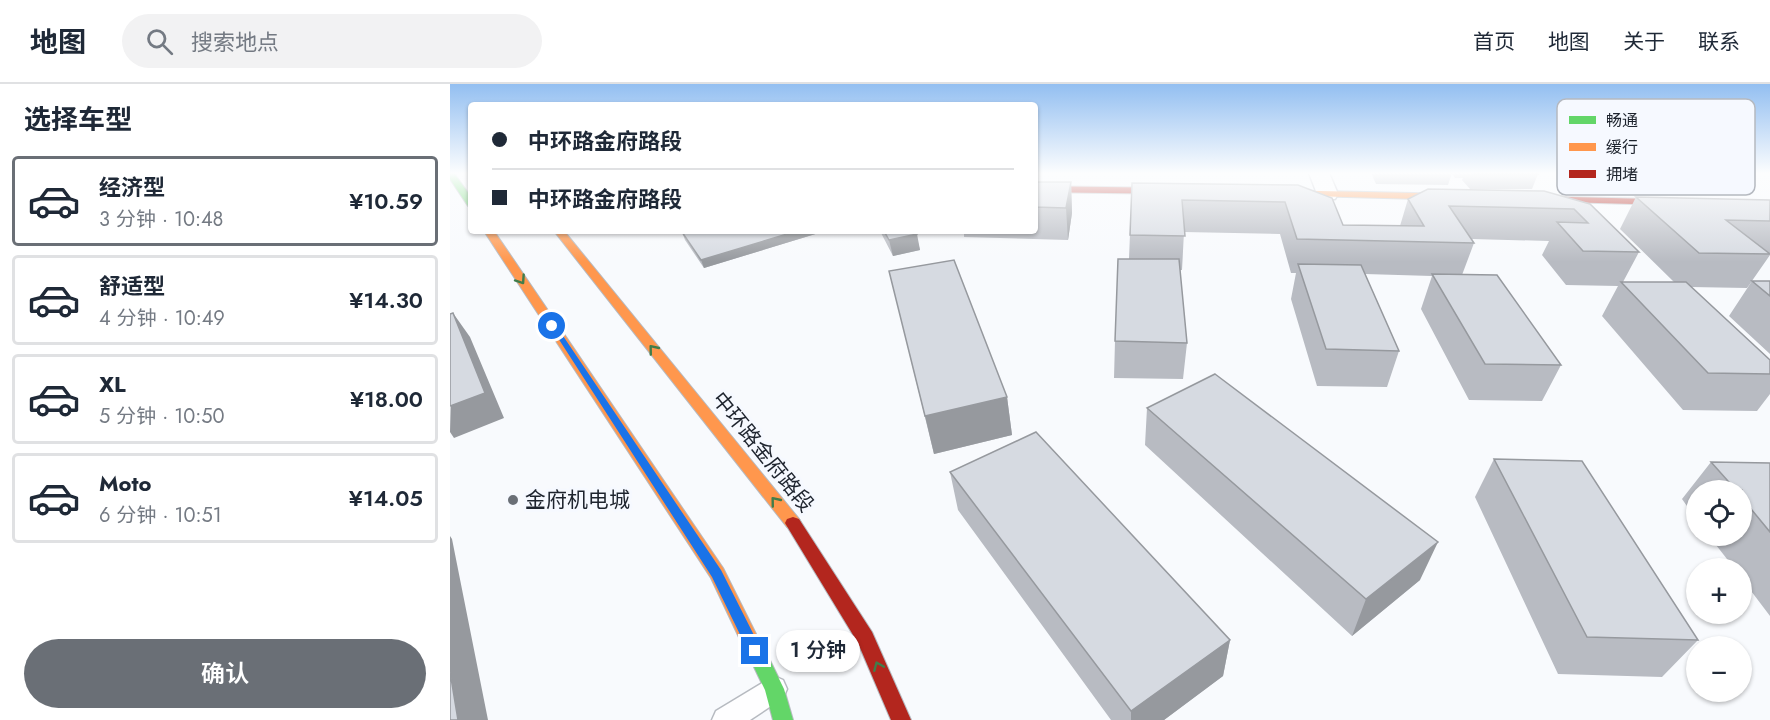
<!DOCTYPE html>
<html lang="zh">
<meta charset="utf-8">
<style>
body{margin:0;font-family:Jost,"Noto Sans SC",sans-serif;background:#f2f2f3;color:#1f2937;height:100vh;display:flex;flex-direction:column;font-size:22px;white-space:nowrap}
*{box-sizing:border-box;margin:0}
p{font-size:20px;color:#747a83}
.icon{flex:none;width:33px;height:33px;fill:none;stroke:currentColor;stroke-width:2;stroke-linecap:round;stroke-linejoin:round}
.map{position:relative;flex:1;overflow:hidden}
.side{display:flex;flex-direction:column;background:#fff;width:450px}
.side>*{flex:none}
.hud{position:absolute;left:18px;top:18px;width:570px;height:132px;border-radius:6px;box-shadow:0 2px 4px #0004;display:grid;align-content:center;height:132px;padding:0 24px;background:#fff}
.controls{position:absolute;left:1236px;top:396px;display:grid;gap:12px}
.controls a{display:grid;place-items:center;width:66px;height:66px;border-radius:50%;background:#fff;box-shadow:0 2px 4px #0004;font-size:30px}
.end{position:absolute;width:27px;height:27px;margin:-14px;border:8px solid #1a73e8;background:#fff;box-shadow:0 0 0 3px #fff}
.from{border-radius:50%}
.bubble{position:absolute;height:42px;border-radius:21px;background:#fff;box-shadow:0 2px 4px #0004;font-size:20px;font-weight:600;line-height:42px;text-align:center}
.hud b{display:flex;align-items:center;gap:21px;height:57px;font-size:22px}
.hud b+b{border-top:2px solid #e0e1e3}
.hud i{width:15px;height:15px;background:#1f2937}
ul{padding:0;list-style:none}
li{display:flex;align-items:center;gap:18px;height:90px;margin:0 12px 9px;padding:0 12px;border:3px solid #e0e1e3;border-radius:6px}
li div{flex:1}
li b{display:block;font-size:22px}
li em{font-style:normal;font-weight:600}
li.active{border-color:#6a6f76}
li>.icon{width:54px;height:54px;stroke-width:1.5}
h2{padding:0 24px;font-size:27px;line-height:72px}
.cta{display:flex;gap:12px;margin-top:auto;padding:12px 24px}
.cta a{flex:1;height:69px;border-radius:36px;background:#6a6f76;color:#fff;font-size:24px;font-weight:600;line-height:69px;text-align:center}
header{display:flex;align-items:center;gap:36px;box-sizing:border-box;height:84px;padding:0 30px;background:#fff;border-bottom:2px solid #e0e1e3}
header strong{font-size:28px}
nav{display:flex;gap:33px;margin-inline-start:auto;font-size:21px}
.search{width:420px;height:54px;background:#f2f2f3;display:flex;align-items:center;gap:15px;box-sizing:border-box;padding:0 21px;border-radius:33px;color:#747a83;font-size:22px}
main{display:flex;flex:1;min-height:0}
.map>svg:first-child{display:block}
.lines{fill:none;stroke-linecap:round;stroke-linejoin:round}
.lane-casing{stroke:#b6bac0;stroke-width:3}
.street-casing{stroke:#b6bac0;stroke-width:3}
.fast-casing{stroke:#b6bac0;stroke-width:2}
.slow-casing{stroke:#b6bac0;stroke-width:2}
.jam-casing{stroke:#b6bac0;stroke-width:2}
.lane{fill:#fefeff;fill-rule:evenodd}
.street{fill:#fefeff;fill-rule:evenodd}
.fast{fill:#63d668;fill-rule:evenodd}
.slow{fill:#ff974d;fill-rule:evenodd}
.jam{fill:#b3261e;fill-rule:evenodd}
.wall{fill:#b8bbc2}
.shaded-wall{fill:#96999e}
.building{fill:#d6dae1;stroke:#96999e;stroke-width:1.5}
.oneway{stroke:#407d4b}
.route{fill:#1a73e8}
.poi-dot{fill:#6a6f76;stroke:#f6f9ff;stroke-width:2}
.labels{text-anchor:middle;dominant-baseline:central;stroke-width:6;stroke-linejoin:round;paint-order:stroke}
.street-label{font-size:21px;fill:#1e242e;stroke:#f6f9ff}
.poi-label{font-size:21px;fill:#1e242e;stroke:#f6f9ff;text-anchor:start}
.key{fill:#f6f9ff;stroke:#b5b9c0;stroke-width:1.5}
.key-label{font-size:16px;fill:#1e242e}
</style>
<header>
<strong>地图</strong>
<div class="search"><svg class="icon" aria-label="search" viewBox="0 0 24 24"><circle cx="10" cy="10" r="6"/><path d="M15 15l6 6"/></svg>搜索地点</div>
<nav><a>首页</a><a>地图</a><a>关于</a><a>联系</a></nav>
</header>
<main>
<section class="side">
<h2>选择车型</h2>
<ul>
<li class="active"><svg class="icon" aria-label="car" viewBox="0 0 24 24"><path d="M5 17H2v-5l4-1 3-4h7l3 4 3 1v5h-3M9 17h6M6 11h13"/><circle cx="7" cy="17" r="2"/><circle cx="17" cy="17" r="2"/></svg><div><b>经济型</b><p>3 分钟 · 10:48</p></div><em>¥10.59</em></li>
<li><svg class="icon" aria-label="car" viewBox="0 0 24 24"><path d="M5 17H2v-5l4-1 3-4h7l3 4 3 1v5h-3M9 17h6M6 11h13"/><circle cx="7" cy="17" r="2"/><circle cx="17" cy="17" r="2"/></svg><div><b>舒适型</b><p>4 分钟 · 10:49</p></div><em>¥14.30</em></li>
<li><svg class="icon" aria-label="car" viewBox="0 0 24 24"><path d="M5 17H2v-5l4-1 3-4h7l3 4 3 1v5h-3M9 17h6M6 11h13"/><circle cx="7" cy="17" r="2"/><circle cx="17" cy="17" r="2"/></svg><div><b>XL</b><p>5 分钟 · 10:50</p></div><em>¥18.00</em></li>
<li><svg class="icon" aria-label="car" viewBox="0 0 24 24"><path d="M5 17H2v-5l4-1 3-4h7l3 4 3 1v5h-3M9 17h6M6 11h13"/><circle cx="7" cy="17" r="2"/><circle cx="17" cy="17" r="2"/></svg><div><b>Moto</b><p>6 分钟 · 10:51</p></div><em>¥14.05</em></li>
</ul>
<div class="cta"><a>确认</a></div>
</section>
<div class="map">
<svg width="1320" height="636" viewBox="0 0 1320 636">
<rect width="100%" height="100%" fill="#f8fafd"/>
<g class="lines">
<defs>
<path id="lane" d="M 324,592 L 333,596 L 337,605 L 333,614 L 300,636 L 262,636 L 266,627 Z"/>
<path id="street" d="M 859,89 L 879,89 L 888,110 L 885,115 L 869,115 Z"/>
<path id="fast" d="M 0,89 L 4,89 L 21,113 L 21,123 L 18,122 L 0,95 Z
M 302,551 L 309,554 L 334,605 L 343,636 L 323,636 L 315,606 L 293,560 L 295,554 Z"/>
<path id="slow" d="M 824,106 L 1009,110 L 1014,113 L 1009,116 L 821,111 L 820,109 Z
M 34,147 L 44,147 L 273,484 L 311,560 L 309,566 L 302,569 L 295,566 L 261,494 Z
M 104,147 L 114,147 L 349,435 L 351,439 L 349,443 L 343,445 L 337,443 Z"/>
<path id="jam" d="M 585,102 L 727,104 L 731,107 L 727,110 L 585,108 Z
M 1082,112 L 1320,118 L 1320,124 L 1079,117 L 1079,113 Z
M 343,433 L 349,435 L 422,548 L 461,636 L 441,636 L 408,559 L 335,439 L 337,435 Z"/>
</defs>
<!-- lane casing -->
<use href="#lane" class="lane-casing"/>
<!-- street casing -->
<use href="#street" class="street-casing"/>
<!-- fast casing -->
<use href="#fast" class="fast-casing"/>
<!-- slow casing -->
<use href="#slow" class="slow-casing"/>
<!-- jam casing -->
<use href="#jam" class="jam-casing"/>
<!-- lane -->
<use href="#lane" class="lane"/>
<!-- street -->
<use href="#street" class="street"/>
<!-- fast -->
<use href="#fast" class="fast"/>
<!-- slow -->
<use href="#slow" class="slow"/>
<!-- jam -->
<use href="#jam" class="jam"/>
</g>
<!-- wall -->
<path class="wall" d="M 922,89 L 1087,89 L 1088,90 L 1082,105 L 1020,105 L 1012,96 L 1013,94 L 1005,94 L 1002,89 L 998,101 L 926,100 L 922,91 Z
M 1116,89 L 1260,89 L 1254,99 L 1236,99 L 1231,95 L 1229,100 L 1210,99 L 1199,90 L 1193,101 L 1122,100 L 1114,92 Z
M 585,98 L 621,98 L 622,129 L 618,156 L 514,153 L 514,147 L 585,147 Z
M 682,99 L 848,101 L 893,141 L 950,142 L 958,115 L 1140,120 L 1189,168 L 1173,198 L 1224,198 L 1170,145 L 1186,113 L 1320,116 L 1320,171 L 1297,204 L 1241,203 L 1320,276 L 1320,310 L 1307,327 L 1233,326 L 1152,232 L 1168,202 L 1116,201 L 1092,171 L 1099,157 L 1022,155 L 1024,159 L 1012,191 L 1111,281 L 1092,317 L 1019,316 L 971,225 L 982,192 L 915,190 L 949,267 L 937,303 L 867,302 L 841,215 L 846,189 L 841,189 L 830,150 L 734,148 L 732,186 L 730,186 L 737,259 L 733,295 L 664,294 L 665,257 L 679,175 Z
M 234,147 L 371,147 L 372,148 L 254,184 L 235,156 L 232,148 Z
M 430,147 L 465,147 L 470,166 L 443,172 Z
M 439,187 L 557,313 L 562,351 L 484,370 Z
M 1302,197 L 1320,197 L 1320,270 L 1279,232 Z
M 697,324 L 970,496 L 902,552 L 695,361 Z
M 1044,375 L 1248,556 L 1212,593 L 1108,590 L 1025,413 Z
M 1261,378 L 1320,379 L 1320,532 L 1292,495 L 1292,484 L 1284,484 L 1259,452 L 1292,452 L 1292,406 L 1246,406 L 1246,435 L 1232,415 Z
M 500,388 L 780,556 L 773,592 L 714,636 L 661,636 L 508,426 Z"/>
<!-- shaded-wall -->
<path class="shaded-wall" d="M 621,98 L 622,129 L 618,156 L 616,124 Z
M 347,147 L 371,147 L 372,148 L 254,184 L 251,176 Z
M 467,150 L 470,166 L 443,172 L 439,156 Z
M 3,229 L 20,253 L 54,334 L 4,354 L 0,348 Z
M 557,313 L 562,351 L 484,370 L 475,332 Z
M 0,452 L 2,455 L 38,636 L 8,636 L 0,588 Z
M 988,458 L 970,496 L 902,552 L 916,515 Z
M 780,556 L 773,592 L 714,636 L 681,636 L 681,627 Z"/>
<!-- building -->
<path class="building" d="M 1024,89 L 1087,89 L 1088,90 L 1025,90 Z
M 585,98 L 621,98 L 616,124 L 585,123 Z
M 682,99 L 848,101 L 882,114 L 893,141 L 974,142 L 958,115 L 978,105 L 1094,107 L 1140,120 L 1189,168 L 1133,167 L 1107,138 L 1138,139 L 1124,125 L 999,122 L 1024,159 L 847,155 L 835,118 L 732,116 L 735,152 L 680,151 Z
M 1186,113 L 1320,116 L 1320,137 L 1276,136 L 1320,170 L 1249,169 Z
M 234,147 L 347,147 L 251,176 L 232,148 Z
M 434,147 L 465,147 L 467,150 L 439,156 Z
M 668,175 L 729,175 L 737,259 L 665,257 Z
M 504,176 L 557,313 L 475,332 L 439,187 Z
M 848,180 L 911,181 L 949,267 L 876,265 Z
M 982,190 L 1047,191 L 1111,281 L 1035,280 Z
M 1302,197 L 1320,197 L 1320,212 Z
M 1171,198 L 1236,198 L 1320,276 L 1320,290 L 1258,289 Z
M 3,229 L 35,309 L 0,322 L 0,230 Z
M 765,290 L 988,458 L 916,515 L 697,324 Z
M 586,348 L 780,556 L 681,627 L 500,388 Z
M 1044,375 L 1132,377 L 1248,556 L 1137,553 Z
M 1261,378 L 1320,379 L 1320,448 L 1292,414 L 1292,406 L 1286,406 Z
M 0,588 L 8,636 L 0,636 Z"/>
<!-- one-way arrows -->
<defs><path id="oneway-chevron" d="M-2-3.5L2.5 0L-2 3.5" fill="none" stroke-width="1.6" stroke-linecap="round" stroke-linejoin="round" transform="scale(1.5)"/></defs>
<g class="oneway">
<use href="#oneway-chevron" transform="translate(71 196) rotate(56)"/>
<use href="#oneway-chevron" transform="translate(203 265) rotate(-129)"/>
<use href="#oneway-chevron" transform="translate(325 417) rotate(-129)"/>
<use href="#oneway-chevron" transform="translate(428 582) rotate(-113)"/>
</g>
<!-- sky -->
<linearGradient id="sky" x2="0" y2="1"><stop stop-color="#93bff1"/><stop offset="0.5" stop-color="#fcfdfe"/><stop offset="1" stop-color="#fcfdfe" stop-opacity="0"/></linearGradient>
<rect width="1320" height="178" fill="url(#sky)"/>
<!-- route -->
<path class="route" d="M 99,240 L 105,240 L 271,486 L 312,567 L 310,571 L 300,571 L 262,493 Z"/>
<!-- markers -->
<circle class="poi-dot" cx="63" cy="416" r="6"/>
<g class="labels">
<!-- street labels -->
<g class="street-label">
<text transform="translate(313 368) rotate(51)">中环路金府路段</text>
</g>
<!-- poi labels -->
<g class="poi-label">
<text x="75" y="416">金府机电城</text>
</g>
</g>
<!-- legend -->
<rect x="1107" y="15" width="198" height="96" rx="9" class="key"/>
<rect x="1119" y="32" width="27" height="8" fill="#63d668"/>
<rect x="1119" y="59" width="27" height="8" fill="#ff974d"/>
<rect x="1119" y="86" width="27" height="8" fill="#b3261e"/>
<g class="key-label">
<text x="1156" y="42">畅通</text>
<text x="1156" y="69">缓行</text>
<text x="1156" y="96">拥堵</text>
</g>
</svg>
<div class="controls">
<a><svg class="icon" aria-label="locate" viewBox="0 0 24 24"><circle cx="12" cy="12" r="6"/><path d="M12 2v4M12 18v4M2 12h4M18 12h4"/></svg></a>
<a>+</a>
<a>−</a>
</div>
<i class="end from" style="left:102px;top:242px"></i>
<i class="end" style="left:305px;top:567px"></i>
<div class="bubble" style="left:326px;top:546px;width:84px">1 分钟</div>
<div class="hud">
<b><i class="from"></i>中环路金府路段</b>
<b><i></i>中环路金府路段</b>
</div>
</div>
</main>
